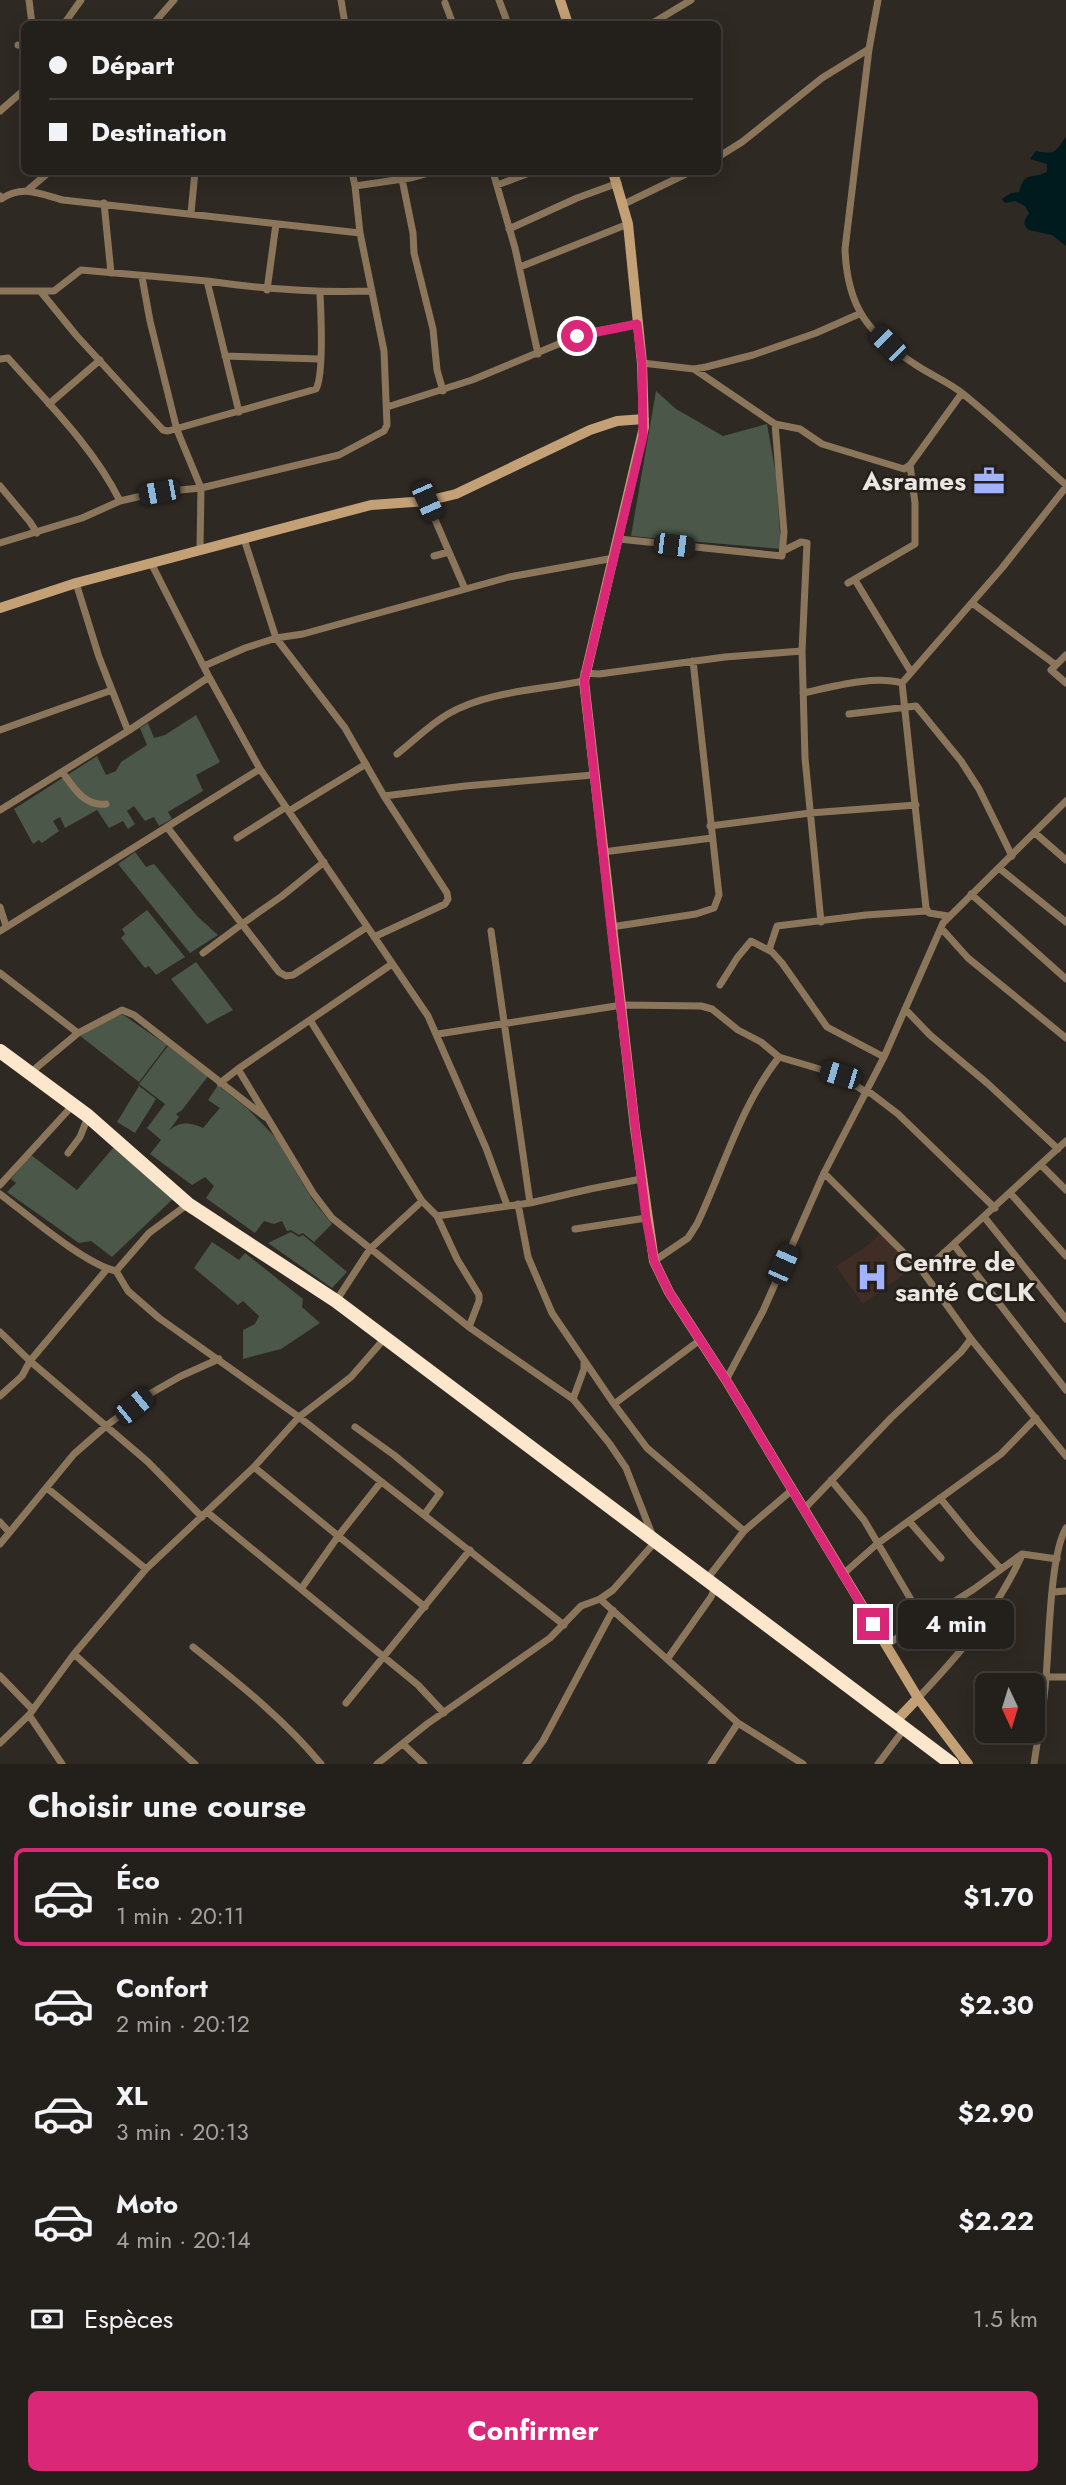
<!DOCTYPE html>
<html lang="fr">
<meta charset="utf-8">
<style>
body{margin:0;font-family:Jost,sans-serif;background:#2b2723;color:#f1f3f6;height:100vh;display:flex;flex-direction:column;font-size:26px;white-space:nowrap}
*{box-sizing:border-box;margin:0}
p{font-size:23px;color:#a3a2a2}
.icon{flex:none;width:38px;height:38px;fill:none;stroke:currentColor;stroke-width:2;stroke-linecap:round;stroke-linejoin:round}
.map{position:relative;height:1764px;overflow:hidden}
.details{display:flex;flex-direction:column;background:#231f1a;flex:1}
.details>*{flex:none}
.banner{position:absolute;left:21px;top:21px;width:700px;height:154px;border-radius:10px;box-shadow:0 4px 18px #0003,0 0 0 2px #403d39;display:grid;align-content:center;height:154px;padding:0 28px;background:#231f1a}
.needle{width:46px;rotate:176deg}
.buttons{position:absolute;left:975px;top:1673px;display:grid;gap:14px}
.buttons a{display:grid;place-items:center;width:70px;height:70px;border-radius:10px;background:#231f1a;box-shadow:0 4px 18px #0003,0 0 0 2px #403d39;font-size:35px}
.end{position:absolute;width:32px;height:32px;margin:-16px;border:9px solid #db2777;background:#fff;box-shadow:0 0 0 4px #fff}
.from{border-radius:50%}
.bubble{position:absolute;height:49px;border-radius:10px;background:#231f1a;box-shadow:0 4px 18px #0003,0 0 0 2px #403d39;font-size:23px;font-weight:700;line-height:49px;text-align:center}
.car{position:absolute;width:21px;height:42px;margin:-21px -10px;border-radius:9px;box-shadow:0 0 5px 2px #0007;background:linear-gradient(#222 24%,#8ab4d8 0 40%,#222 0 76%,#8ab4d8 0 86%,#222 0)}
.banner b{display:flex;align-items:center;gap:24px;height:66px;font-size:26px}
.banner b+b{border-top:2px solid #403d39}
.banner i{width:18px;height:18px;background:#f1f3f6}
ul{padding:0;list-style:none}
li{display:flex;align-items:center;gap:21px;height:98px;margin:0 14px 10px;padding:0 14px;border:4px solid transparent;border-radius:10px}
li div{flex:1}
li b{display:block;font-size:26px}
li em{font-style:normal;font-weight:700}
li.active{border-color:#db2777}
li>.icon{width:63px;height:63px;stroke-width:1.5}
h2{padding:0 28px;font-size:32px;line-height:84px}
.pay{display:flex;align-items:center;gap:18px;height:77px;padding:0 28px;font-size:26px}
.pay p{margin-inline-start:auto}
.cta{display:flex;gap:14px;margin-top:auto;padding:14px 28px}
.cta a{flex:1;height:80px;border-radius:10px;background:#db2777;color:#fff;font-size:28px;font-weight:700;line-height:80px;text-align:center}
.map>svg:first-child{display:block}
.medical{fill:#3f2d26}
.green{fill:#4a5749}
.water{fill:#001b1d}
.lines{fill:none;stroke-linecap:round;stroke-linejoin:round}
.street{stroke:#8b765b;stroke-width:7}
.secondary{stroke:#c3a075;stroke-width:10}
.highway{stroke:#fce6cc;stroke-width:14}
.route{stroke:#db2777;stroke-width:9}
.labels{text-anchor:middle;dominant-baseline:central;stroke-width:5;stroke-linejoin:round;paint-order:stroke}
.poi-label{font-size:26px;font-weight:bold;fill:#eae6e2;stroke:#25201a;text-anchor:end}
</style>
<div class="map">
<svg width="1066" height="1764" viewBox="0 0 1066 1764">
<rect width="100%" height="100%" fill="#2f2923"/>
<!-- medical -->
<path class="medical" d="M 881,1233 L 914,1267 L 863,1304 L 836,1266 L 868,1245 Z"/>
<!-- green -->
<path class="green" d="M 656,391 L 676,409 L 723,436 L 767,424 L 776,475 L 781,549 L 631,536 Z
M 196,715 L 220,762 L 196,775 L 203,791 L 168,812 L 172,819 L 159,826 L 154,817 L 145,821 L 134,806 L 127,811 L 135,824 L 128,829 L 123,821 L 109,828 L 97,810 L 65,828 L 60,817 L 53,821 L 59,831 L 42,843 L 39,840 L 33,844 L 14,809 L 97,756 L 106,775 L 116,771 L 121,762 L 147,745 L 140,728 L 148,723 L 154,738 L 165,735 Z
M 135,852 L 146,867 L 154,864 L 198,917 L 218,935 L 190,953 L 118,864 Z
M 147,910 L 185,957 L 156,975 L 149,966 L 145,968 L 121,938 L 125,934 L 122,929 Z
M 196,962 L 233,1010 L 207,1024 L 171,979 Z
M 122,1014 L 167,1045 L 139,1082 L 79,1035 Z
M 168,1046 L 208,1076 L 182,1110 L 176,1114 L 179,1117 L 168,1132 C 179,1121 189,1122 203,1128 L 220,1108 L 208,1100 L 218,1085 L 248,1109 L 276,1138 L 312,1199 L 332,1224 L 314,1242 L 303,1233 L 299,1235 L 291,1230 L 287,1231 L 282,1221 L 274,1224 L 264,1221 L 255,1233 L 206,1198 L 214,1186 L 205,1177 L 192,1185 L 150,1154 L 161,1140 L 147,1128 L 165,1104 L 139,1084 Z
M 139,1086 L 156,1099 L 135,1133 L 117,1122 Z
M 114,1147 L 179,1193 L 112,1257 L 91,1241 L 79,1243 L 7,1192 L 16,1183 L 11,1179 L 31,1155 L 77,1190 Z
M 291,1232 L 299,1237 L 303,1235 L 347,1272 L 332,1288 L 268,1243 Z
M 212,1242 L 239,1260 L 245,1253 L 303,1299 L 302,1307 L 320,1323 L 281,1349 L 243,1359 L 243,1330 L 255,1324 L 259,1316 L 243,1301 L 238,1305 L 194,1268 Z"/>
<!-- water -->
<path class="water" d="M 1066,137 L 1066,246 L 1052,235 L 1029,230 C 1021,223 1025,220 1029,213 L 1025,206 L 1015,201 L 1005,203 L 1002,199 L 1011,193 L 1019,192 C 1025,170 1031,180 1047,172 L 1047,164 L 1030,159 L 1036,151 C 1056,155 1055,152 1066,137 Z"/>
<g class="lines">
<!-- street -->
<path class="street" d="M 29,0 L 32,24
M 341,0 L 345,24
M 499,0 L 508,24
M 878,0 L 869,49 L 845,249 C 847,307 868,334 916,365 C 931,375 948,382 962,393 C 998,422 1032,454 1066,485
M 445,3 L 453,24
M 64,24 L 81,0
M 153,24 L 174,0
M 651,24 L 691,0
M 18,45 L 24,45
M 0,111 L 24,90
M 718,157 L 742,142 L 822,78 L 869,49
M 352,172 L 355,186 L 410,178 L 432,172
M 493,172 L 515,248 L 538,354
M 402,179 L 413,233 L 414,253 L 433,329 L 437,370 L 443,391
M 497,185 L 532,172
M 28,190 L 49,172
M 0,196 L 1,199 C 23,184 40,194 63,200 L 360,233
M 104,203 L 111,273
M 624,204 L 690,172
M 191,213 L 195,172
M 509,229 L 577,198 L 618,183
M 520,267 L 628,224
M 142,277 L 150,321 L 177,430 L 201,488 L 200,549
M 207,281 C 263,289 316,293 372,291
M 267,290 L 276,224
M 0,291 L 54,291 L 81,270 L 207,281 L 239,412
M 41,292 L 76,335 L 163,430 L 168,431 L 316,389 C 324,375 321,313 320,293
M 225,356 L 320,359
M 0,359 L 8,358 C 48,403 93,447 120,501
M 642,363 L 694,369 L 706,367 L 753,355 L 816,333 L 859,314
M 694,369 L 775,424 L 800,429 L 822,444 L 904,469 L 910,465 L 962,393
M 49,404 L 100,360
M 387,407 L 472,380 L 585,333 L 637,324
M 0,486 L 30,522 L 37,533
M 427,501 L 449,552 L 434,556
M 244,539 L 276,638 L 345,728 L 384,796 L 447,893 L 448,899 L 445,904 L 374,937
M 619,539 L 782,556 L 784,532 L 775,424
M 0,543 L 82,518 L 120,501 L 159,492 L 201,488 L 339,455 L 384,431 L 387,425 L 384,351 L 360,233 L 355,186
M 783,551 L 801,542 L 807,543 L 802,651
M 449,552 L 465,589
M 151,563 L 209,677 L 260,769 L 428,1016 L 486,1148 L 507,1205
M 855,580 L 911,672
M 76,583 L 99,657 L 128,731
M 848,583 L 915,544 L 915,503 L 910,465
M 972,603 L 1056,665
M 1066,655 L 1051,670 L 1066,683
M 204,666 L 245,648 L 276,638 L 303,634 L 509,577 L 614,558
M 584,673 L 599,674 L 725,657 L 802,651 L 805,758 L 821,922
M 803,693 C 831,687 874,675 902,683
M 849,714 L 916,706 L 961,761 L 979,789 L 1012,856
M 0,730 L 112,690
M 397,754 C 414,741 429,725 448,714 C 487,691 540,690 584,681
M 63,773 C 74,788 85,807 106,804
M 384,796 L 465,786 L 593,775
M 0,810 L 128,731 L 209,677
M 289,811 L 366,764
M 710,826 L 810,813 L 916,805
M 167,827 L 242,924 L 282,896 L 324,862
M 1035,833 L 1066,860
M 237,838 L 286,807
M 603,852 L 712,838
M 999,868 L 1066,922
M 971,894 L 1066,979
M 0,907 L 6,926
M 948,916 L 929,913 L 926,908 L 902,683 L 1002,568 L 1066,487
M 611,927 L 696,914 L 714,908 L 719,895 L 693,661
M 941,928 L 968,958 L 1066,1038
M 0,931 L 260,769
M 491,931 L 530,1203
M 769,950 L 777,926 L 866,915 L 926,911
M 203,953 L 242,924 L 279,972 L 286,976 L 293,975 L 367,927
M 0,973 L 78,1033
M 720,985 L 737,958 L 751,941 L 772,952 L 782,963 L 827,1027 L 884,1057
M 905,1009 L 930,1035 L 987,1083 L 1058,1149
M 310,1020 L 422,1201 L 437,1216 L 457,1259 L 479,1295 L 479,1301 L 469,1327
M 438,1034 L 622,1005 L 701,1006 L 712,1009 L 738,1030 L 761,1042 L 779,1057 L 840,1075 L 867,1093
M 30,1073 L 78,1033 L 122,1010 L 134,1015 L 265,1117
M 220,1083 L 238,1069
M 868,1091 L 898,1114 L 995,1208
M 68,1153 L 80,1137 L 88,1117
M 1041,1165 L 1066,1190
M 824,1173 L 923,1272 L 971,1339 L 1066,1456
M 0,1185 L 73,1105
M 0,1194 C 28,1215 84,1264 116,1271 L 128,1291 L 159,1318 L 299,1417 L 564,1625
M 1011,1194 L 1066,1256
M 518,1204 L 528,1257 L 552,1313 L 614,1404 L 700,1340
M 437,1216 L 530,1203 L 590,1189 L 641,1179
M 985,1218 L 1066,1319
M 575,1229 L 646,1218
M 954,1245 L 1066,1390
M 654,1261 L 688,1238 L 697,1224 C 724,1167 740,1107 779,1057
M 116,1271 L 149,1233 L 188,1204
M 923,1272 L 1066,1141
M 336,1301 L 370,1249 L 422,1201
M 0,1332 L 30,1361 L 148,1462 L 202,1517
M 726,1380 L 763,1311 L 824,1173 L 884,1057 L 943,923 L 1066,801
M 0,1396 L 22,1376 L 30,1361 L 107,1269
M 573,1399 L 584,1369 L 584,1362
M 614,1404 L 647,1448 L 744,1531
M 355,1427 L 394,1455 L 440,1493 L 424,1515
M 254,1467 L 425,1607
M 831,1480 L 864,1520 L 913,1603
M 47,1488 L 146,1569
M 940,1498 L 972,1537 L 1001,1569
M 804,1509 L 891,1418 L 961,1352 L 971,1339
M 207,1512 L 418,1685 L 444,1713
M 909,1521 L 941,1558
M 0,1522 L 9,1532
M 0,1544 L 74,1454 L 106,1426 L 146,1396 L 181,1376 L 219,1359
M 842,1575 L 877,1544 L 1001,1454 L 1036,1418
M 707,1579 L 744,1531 L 792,1490
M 301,1589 L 339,1535 L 381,1482
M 1054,1592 L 1066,1591
M 600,1599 L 738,1723 L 711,1764
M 886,1645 L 974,1589 L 1022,1554 L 1057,1559
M 193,1647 C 238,1683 284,1719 321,1764
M 74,1654 L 195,1764
M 668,1658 L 711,1597 L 716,1585
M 0,1676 L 33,1710
M 1046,1677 L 1066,1677
M 918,1698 C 960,1654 997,1610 1022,1555
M 346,1703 L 470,1550
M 29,1715 L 62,1764
M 738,1723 L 803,1764
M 0,1743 L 29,1715 L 74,1654 L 146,1569 L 254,1467 L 299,1417 L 351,1377 L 385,1338
M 403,1744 L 424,1764
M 377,1764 L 427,1724 L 550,1638 L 581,1606 L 600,1599 L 613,1590 L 655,1542 L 626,1468 L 609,1443 L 573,1399 L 469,1327 L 332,1218 L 313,1193 L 238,1069 L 392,964
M 526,1764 L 543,1741 L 613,1610
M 878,1764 L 905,1728
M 1034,1764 C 1038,1735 1044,1707 1046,1678 C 1049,1643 1050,1555 1066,1528"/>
<!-- secondary -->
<path class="secondary" d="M 560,0 L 568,24
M 613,172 L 628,224 L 642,363 L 644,427 L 584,681 L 635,1128 L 654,1261 L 669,1292 L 726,1380 L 918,1698 L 968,1764
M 0,608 L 76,583 L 371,505 L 427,501 L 456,494 L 590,430 L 617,421 L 644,419
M 896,1721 L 918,1698"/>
<!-- highway -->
<path class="highway" d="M 0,1051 L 88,1116 L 188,1204 L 336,1301 L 952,1764"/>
</g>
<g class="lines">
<!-- route -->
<path class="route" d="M 577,336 L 637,324 L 642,363 L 643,436 L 584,681 L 611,927 L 646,1218 L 654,1261 L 669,1292 L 726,1380 L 873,1624"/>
</g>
<!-- icons -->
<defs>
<symbol id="office-bare" viewBox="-9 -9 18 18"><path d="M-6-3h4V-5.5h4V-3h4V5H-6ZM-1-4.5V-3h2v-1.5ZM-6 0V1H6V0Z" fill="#a2b2fd" stroke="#25201a" stroke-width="2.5" paint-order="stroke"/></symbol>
<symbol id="hospital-bare" viewBox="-9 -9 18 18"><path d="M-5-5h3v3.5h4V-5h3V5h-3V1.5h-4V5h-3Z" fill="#a2b2fd" stroke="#25201a" stroke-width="2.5" paint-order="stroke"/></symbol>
</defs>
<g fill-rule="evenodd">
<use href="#office-bare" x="967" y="459" width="44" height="44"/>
<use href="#hospital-bare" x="850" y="1255" width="44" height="44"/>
</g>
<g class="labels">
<!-- poi labels -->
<g class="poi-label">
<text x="966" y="481">Asrames</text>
<text x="895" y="1262" text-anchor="start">Centre de<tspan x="895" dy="30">santé CCLK</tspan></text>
</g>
</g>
</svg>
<div class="buttons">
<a><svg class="needle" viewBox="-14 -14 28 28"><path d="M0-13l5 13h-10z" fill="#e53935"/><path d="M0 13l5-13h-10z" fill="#a3a2a2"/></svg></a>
</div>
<i class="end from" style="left:577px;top:336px"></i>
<i class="end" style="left:873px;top:1624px"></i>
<div class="bubble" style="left:898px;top:1600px;width:116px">4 min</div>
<i class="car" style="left:888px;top:344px;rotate:315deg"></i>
<i class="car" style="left:159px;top:492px;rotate:259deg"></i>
<i class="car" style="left:427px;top:501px;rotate:156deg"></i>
<i class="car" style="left:674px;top:545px;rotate:97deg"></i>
<i class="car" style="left:840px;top:1075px;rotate:287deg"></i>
<i class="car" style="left:783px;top:1264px;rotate:24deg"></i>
<i class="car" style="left:134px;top:1406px;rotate:51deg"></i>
<div class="banner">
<b><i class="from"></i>Départ</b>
<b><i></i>Destination</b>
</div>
</div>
<section class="details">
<h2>Choisir une course</h2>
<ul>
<li class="active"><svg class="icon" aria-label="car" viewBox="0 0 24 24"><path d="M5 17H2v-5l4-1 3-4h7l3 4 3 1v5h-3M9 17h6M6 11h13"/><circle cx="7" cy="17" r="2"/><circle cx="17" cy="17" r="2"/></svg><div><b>Éco</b><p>1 min · 20:11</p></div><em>$1.70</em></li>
<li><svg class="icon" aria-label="car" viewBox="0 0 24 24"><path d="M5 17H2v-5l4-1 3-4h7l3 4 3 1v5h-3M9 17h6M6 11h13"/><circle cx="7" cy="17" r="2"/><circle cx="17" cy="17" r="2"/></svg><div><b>Confort</b><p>2 min · 20:12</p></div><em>$2.30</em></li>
<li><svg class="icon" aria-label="car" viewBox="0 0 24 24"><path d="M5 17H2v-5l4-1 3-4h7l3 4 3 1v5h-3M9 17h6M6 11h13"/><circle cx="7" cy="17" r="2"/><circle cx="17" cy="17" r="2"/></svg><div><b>XL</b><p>3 min · 20:13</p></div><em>$2.90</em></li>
<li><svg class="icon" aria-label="car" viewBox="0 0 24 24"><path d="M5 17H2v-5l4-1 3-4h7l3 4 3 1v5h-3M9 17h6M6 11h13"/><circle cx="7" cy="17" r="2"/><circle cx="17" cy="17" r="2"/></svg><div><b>Moto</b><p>4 min · 20:14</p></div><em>$2.22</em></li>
</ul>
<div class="pay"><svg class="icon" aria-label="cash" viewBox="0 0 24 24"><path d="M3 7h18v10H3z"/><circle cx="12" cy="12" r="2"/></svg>Espèces<p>1.5 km</p></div>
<div class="cta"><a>Confirmer</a></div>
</section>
